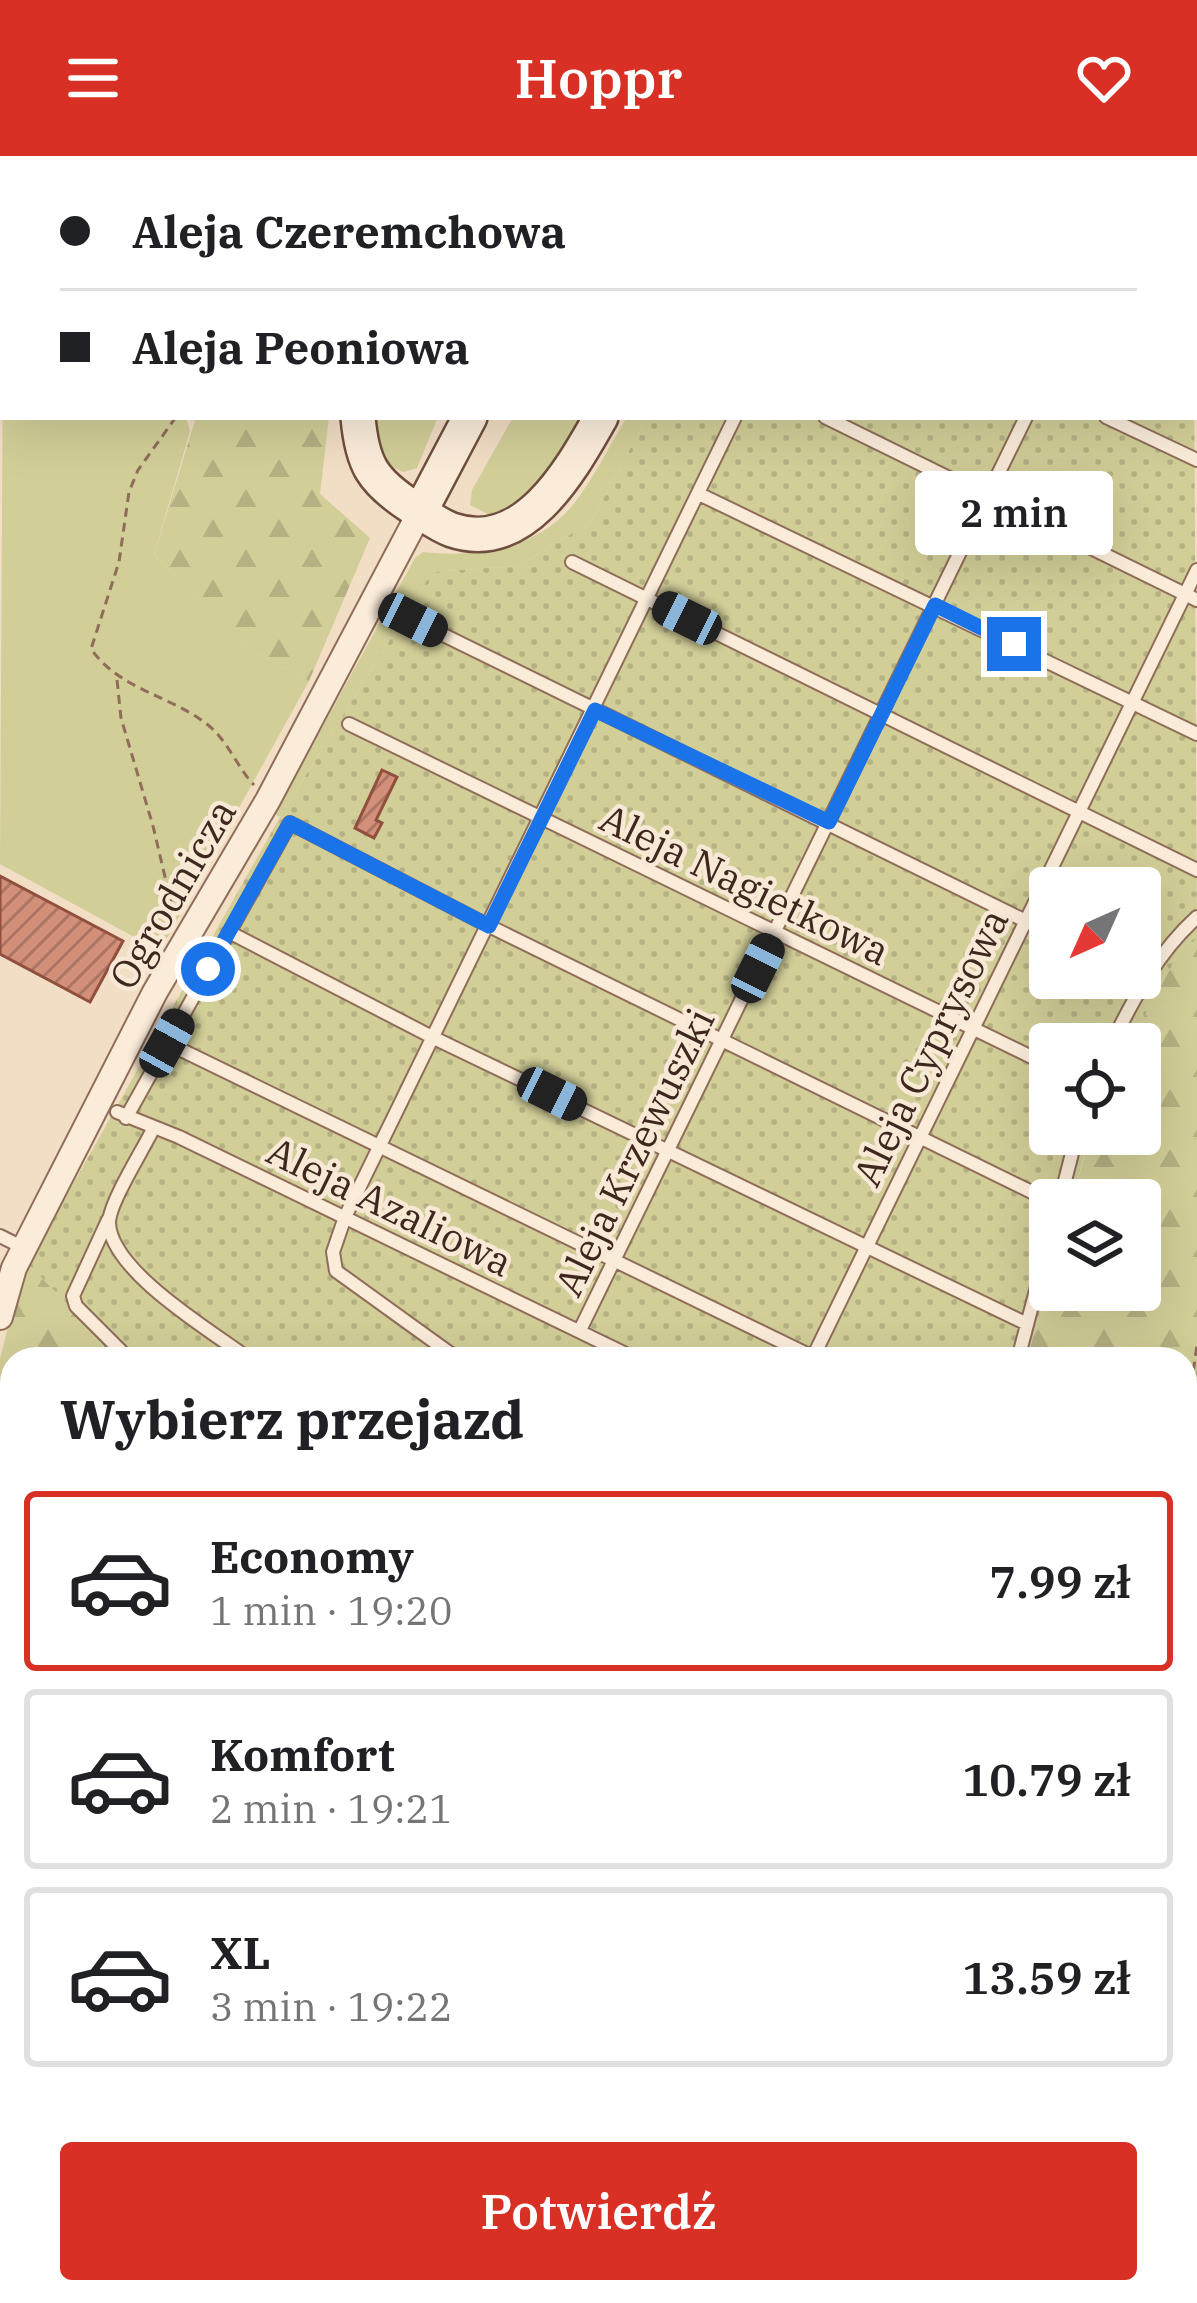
<!DOCTYPE html>
<html lang="pl">
<meta charset="utf-8">
<style>
body{margin:0;font-family:"IBM Plex Serif",serif;background:#f6f6f6;color:#202124;height:100vh;display:flex;flex-direction:column;font-size:45px;white-space:nowrap}
*{box-sizing:border-box;margin:0}
p{font-size:39px;color:#757577}
.icon{flex:none;width:66px;height:66px;fill:none;stroke:currentColor;stroke-width:2;stroke-linecap:round;stroke-linejoin:round}
.map{position:relative;flex:1;overflow:hidden}
.panel{position:absolute;left:0px;top:1191px;width:1197px;height:957px;display:flex;flex-direction:column;background:#fff;border-radius:36px 36px 0 0;box-shadow:0 12px 48px #0002}
.panel>*{flex:none}
.hud{position:absolute;left:0px;top:0px;width:1197px;height:264px;box-shadow:0 12px 48px #0002;display:grid;align-content:center;height:264px;padding:0 60px;background:#fff}
.needle{width:78px;rotate:225deg}
.buttons{position:absolute;left:1029px;top:711px;display:grid;gap:24px}
.buttons a{display:grid;place-items:center;width:132px;height:132px;border-radius:12px;background:#fff;box-shadow:0 12px 48px #0002;font-size:60px}
.end{position:absolute;width:54px;height:54px;margin:-27px;border:15px solid #1a73e8;background:#fff;box-shadow:0 0 0 6px #fff}
.from{border-radius:50%}
.bubble{position:absolute;height:84px;border-radius:12px;background:#fff;box-shadow:0 12px 48px #0002;font-size:39px;font-weight:600;line-height:84px;text-align:center}
.car{position:absolute;width:36px;height:72px;margin:-36px -18px;border-radius:15px;box-shadow:0 0 9px 3px #0007;background:linear-gradient(#222 24%,#8ab4d8 0 40%,#222 0 76%,#8ab4d8 0 86%,#222 0)}
.hud b{display:flex;align-items:center;gap:42px;height:114px;font-size:45px}
.hud b+b{border-top:3px solid #e0e0e0}
.hud i{width:30px;height:30px;background:#202124}
ul{padding:0;list-style:none}
li{display:flex;align-items:center;gap:36px;height:180px;margin:0 24px 18px;padding:0 36px;border:6px solid #e0e0e0;border-radius:12px}
li div{flex:1}
li b{display:block;font-size:45px}
li em{font-style:normal;font-weight:600}
li.current{border-color:#d93025}
li>.icon{width:108px;height:108px;stroke-width:1.5}
h2{padding:0 60px;font-size:54px;line-height:144px}
.cta{display:flex;gap:24px;margin-top:auto;padding:24px 60px}
.cta a{flex:1;height:138px;border-radius:12px;background:#d93025;color:#fff;font-size:48px;font-weight:600;line-height:138px;text-align:center}
header{display:flex;justify-content:space-between;align-items:center;height:156px;padding:0 60px;background:#d93025;color:#fff;font-size:54px;font-weight:600}
.map>svg:first-child{display:block}
.grass{fill:#d1ce98}
.forest{fill:url(#forest-firs)}
.park{fill:url(#park-dots);fill-rule:evenodd}
.building{fill:url(#building-hatch);stroke:#90503d;stroke-width:3}
.lines{fill:none;stroke-linecap:round;stroke-linejoin:round}
.lane-casing{stroke:#8f6d59;stroke-width:16}
.street-casing{stroke:#8f6d59;stroke-width:28}
.secondary-casing{stroke:#704e3d;stroke-width:38}
.highway-casing{stroke:#5c3c2e;stroke-width:46}
.path{stroke:#8f6d59;stroke-width:3;stroke-dasharray:9 6;stroke-linecap:butt}
.lane{stroke:#fbecda;stroke-width:12}
.street{stroke:#fbecda;stroke-width:24}
.secondary{stroke:#fbecda;stroke-width:33}
.highway{stroke:#e68b51;stroke-width:42}
.route{stroke:#1a73e8;stroke-width:15}
.labels{text-anchor:middle;dominant-baseline:central;stroke-width:9;stroke-linejoin:round;paint-order:stroke}
.street-label{font-size:39px;fill:#3e281e;stroke:#f8e8d6}
</style>
<header><svg class="icon" aria-label="menu" viewBox="0 0 24 24"><path d="M4 6h16M4 12h16M4 18h16"/></svg>Hoppr<svg class="icon" aria-label="heart" viewBox="0 0 24 24"><path d="M12 20l-8-8c-3-5 5-10 8-4 3-6 11-1 8 4z"/></svg></header>
<div class="map">
<svg width="1197" height="2147" viewBox="0 0 1197 2147">
<defs>
<pattern id="forest-firs" width="22" height="20" patternUnits="userSpaceOnUse" patternTransform="scale(3)"><rect width="22" height="20" fill="#d1ce98"/><path d="M5 1l3.5 6h-7zM16 11l3.5 6h-7z" fill="#b4b183"/></pattern>
<pattern id="park-dots" width="8" height="8" patternUnits="userSpaceOnUse" patternTransform="scale(3)"><rect width="8" height="8" fill="#d1ce98"/><path d="M2 2h.1M6 6h.1" fill="none" stroke="#b4b183" stroke-width="1.8" stroke-linecap="round"/></pattern>
<pattern id="building-hatch" width="6" height="6" patternUnits="userSpaceOnUse" patternTransform="scale(3)"><rect width="6" height="6" fill="#d28f79"/><path d="M-1 1l2-2M0 6l6-6M5 7l2-2" fill="none" stroke="#ac7563"/></pattern>
</defs>
<rect width="100%" height="100%" fill="#f2ddc5"/>
<!-- grass -->
<path class="grass" d="M 3,184 L 3,261 L 186,261 L 190,275 L 154,399 L 246,492 L 309,525 L 160,795 L 0,708 Z
M 374,261 L 438,261 L 417,312 L 403,316 C 377,305 378,287 374,261 Z
M 513,261 L 583,261 C 555,309 545,342 490,359 L 470,349 L 472,334 Z
M 627,261 L 647,261 L 591,366 L 519,410 L 432,416 L 280,661 L 275,658 L 415,402 L 423,396 C 474,402 537,393 572,350 C 593,324 609,290 627,261 Z
M 0,2062 L 12,2066 L 12,2136 L 174,2136 L 170,2147 L 0,2147 Z"/>
<!-- forest -->
<path class="forest" d="M 0,0 L 131,3 L 3,3 L 0,189 Z
M 196,261 L 329,261 L 320,338 L 370,382 L 309,525 L 246,492 L 154,399 Z
M 1197,783 L 1197,1924 L 1185,1914 L 1185,1203 L 1027,1203 L 1050,1119 L 1050,1134 L 1140,1134 L 1140,1044 L 1072,1044 L 1091,978 L 1140,978 L 1140,888 L 1129,888 L 1181,793 Z
M 28,1108 L 122,1203 L 12,1203 L 12,1491 L 0,1480 L 0,1203 L 19,1126 Z
M 686,2136 L 779,2136 L 810,2147 L 682,2147 Z"/>
<!-- park -->
<path class="park" d="M 1194,204 L 1197,783 L 1181,793 L 1129,888 L 1050,888 L 1050,978 L 1090,978 L 1072,1044 L 1050,1044 L 1050,1119 L 1027,1203 L 122,1203 L 28,1108 L 280,661 L 432,416 L 519,410 L 591,366 L 647,261 L 1194,261 ZM 1050,732 L 1140,732 L 1140,822 L 1050,822 Z"/>
<!-- building -->
<path class="building" d="M 382,614 L 397,621 L 376,664 L 382,667 L 374,682 L 355,672 Z
M 0,720 L 123,785 L 90,846 L 0,798 Z"/>
<g class="lines">
<defs>
<path id="lane" d="M 1194,248 L 1197,248
M 825,261 L 1197,444
M 1106,261 L 1197,304
M 699,338 L 1197,578
M 572,406 L 1197,714
M 413,464 L 1050,777
M 349,568 L 1050,910
M 229,776 L 434,882 L 1027,1168
M 167,887 L 817,1203
M 1111,888 C 1135,841 1157,797 1197,761
M 117,956 L 179,981 L 636,1203
M 126,962 L 290,667 L 489,770 L 1050,1045
M 153,973 C 143,994 109,1047 109,1067 C 111,1116 213,1176 249,1203
M 1060,1044 L 1077,978
M 108,1064 L 73,1140 L 76,1150 L 129,1203
M 0,1080 L 24,1092
M 580,1174 L 1026,261
M 813,1201 L 1197,414
M 458,1203 L 336,1115 L 333,1096 L 345,1061 L 735,261
M 1018,1203 L 1050,1081"/>
<path id="street" d="M 0,1161 L 14,1112 L 155,836 L 268,644 L 420,356
M 0,1634 L 12,1638
M 0,1734 L 12,1738
M 0,1847 L 12,1851
M 0,1959 L 12,1963
M 502,2136 L 533,2147
M 810,2136 L 841,2147
M 1138,2136 L 1168,2147"/>
<path id="secondary" d="M 384,0 L 386,3
M 539,3 L 539,0
M 1194,179 L 1197,180
M 358,261 C 362,308 372,325 412,351 C 424,358 438,369 452,374 C 525,399 572,312 601,261
M 420,356 L 470,261"/>
<path id="highway" d="M 655,0 L 669,3
M 877,0 L 891,3
M 1194,66 L 1197,66
M 1194,110 L 1197,111"/>
</defs>
<!-- lane casing -->
<use href="#lane" class="lane-casing"/>
<!-- street casing -->
<use href="#street" class="street-casing"/>
<!-- secondary casing -->
<use href="#secondary" class="secondary-casing"/>
<!-- highway casing -->
<use href="#highway" class="highway-casing"/>
<!-- path -->
<path class="path" d="M 301,3 L 303,0
M 176,261 L 138,314 L 129,336 L 119,406 L 91,493 C 120,534 170,539 208,569 C 228,585 237,611 254,629
M 117,524 L 121,562 L 153,670 L 174,759
M 1185,1274 L 1197,1189
M 0,1509 L 12,1514
M 1185,1905 L 1197,1909"/>
<!-- lane -->
<use href="#lane" class="lane"/>
<!-- street -->
<use href="#street" class="street"/>
<!-- secondary -->
<use href="#secondary" class="secondary"/>
<!-- highway -->
<use href="#highway" class="highway"/>
</g>
<g class="lines">
<!-- route -->
<path class="route" d="M 208,813 L 290,667 L 489,770 L 595,554 L 829,666 L 935,449 L 1014,488"/>
</g>
<g class="labels">
<!-- street labels -->
<g class="street-label">
<text transform="translate(745 728) rotate(26)">Aleja Nagietkowa</text>
<text transform="translate(172 738) rotate(-60)">Ogrodnicza</text>
<text transform="translate(930 891) rotate(-64)">Aleja Cyprysowa</text>
<text transform="translate(634 996) rotate(-64)">Aleja Krzewuszki</text>
<text transform="translate(390 1050) rotate(26)">Aleja Azaliowa</text>
</g>
</g>
</svg>
<div class="buttons">
<a><svg class="needle" viewBox="-14 -14 28 28"><path d="M0-13l5 13h-10z" fill="#e53935"/><path d="M0 13l5-13h-10z" fill="#757577"/></svg></a>
<a><svg class="icon" aria-label="locate" viewBox="0 0 24 24"><circle cx="12" cy="12" r="6"/><path d="M12 2v4M12 18v4M2 12h4M18 12h4"/></svg></a>
<a><svg class="icon" aria-label="layers" viewBox="0 0 24 24"><path d="M12 4l9 5-9 5-9-5zM3 14l9 5 9-5"/></svg></a>
</div>
<i class="end from" style="left:208px;top:813px"></i>
<i class="end" style="left:1014px;top:488px"></i>
<div class="bubble" style="left:915px;top:315px;width:198px">2 min</div>
<i class="car" style="left:687px;top:462px;rotate:296deg"></i>
<i class="car" style="left:413px;top:464px;rotate:117deg"></i>
<i class="car" style="left:758px;top:812px;rotate:26deg"></i>
<i class="car" style="left:167px;top:887px;rotate:29deg"></i>
<i class="car" style="left:552px;top:938px;rotate:116deg"></i>
<div class="hud">
<b><i class="from"></i>Aleja Czeremchowa</b>
<b><i></i>Aleja Peoniowa</b>
</div>
<section class="panel">
<h2>Wybierz przejazd</h2>
<ul>
<li class="current"><svg class="icon" aria-label="car" viewBox="0 0 24 24"><path d="M5 17H2v-5l4-1 3-4h7l3 4 3 1v5h-3M9 17h6M6 11h13"/><circle cx="7" cy="17" r="2"/><circle cx="17" cy="17" r="2"/></svg><div><b>Economy</b><p>1 min · 19:20</p></div><em>7.99 zł</em></li>
<li><svg class="icon" aria-label="car" viewBox="0 0 24 24"><path d="M5 17H2v-5l4-1 3-4h7l3 4 3 1v5h-3M9 17h6M6 11h13"/><circle cx="7" cy="17" r="2"/><circle cx="17" cy="17" r="2"/></svg><div><b>Komfort</b><p>2 min · 19:21</p></div><em>10.79 zł</em></li>
<li><svg class="icon" aria-label="car" viewBox="0 0 24 24"><path d="M5 17H2v-5l4-1 3-4h7l3 4 3 1v5h-3M9 17h6M6 11h13"/><circle cx="7" cy="17" r="2"/><circle cx="17" cy="17" r="2"/></svg><div><b>XL</b><p>3 min · 19:22</p></div><em>13.59 zł</em></li>
</ul>
<div class="cta"><a>Potwierdź</a></div>
</section>
</div>
